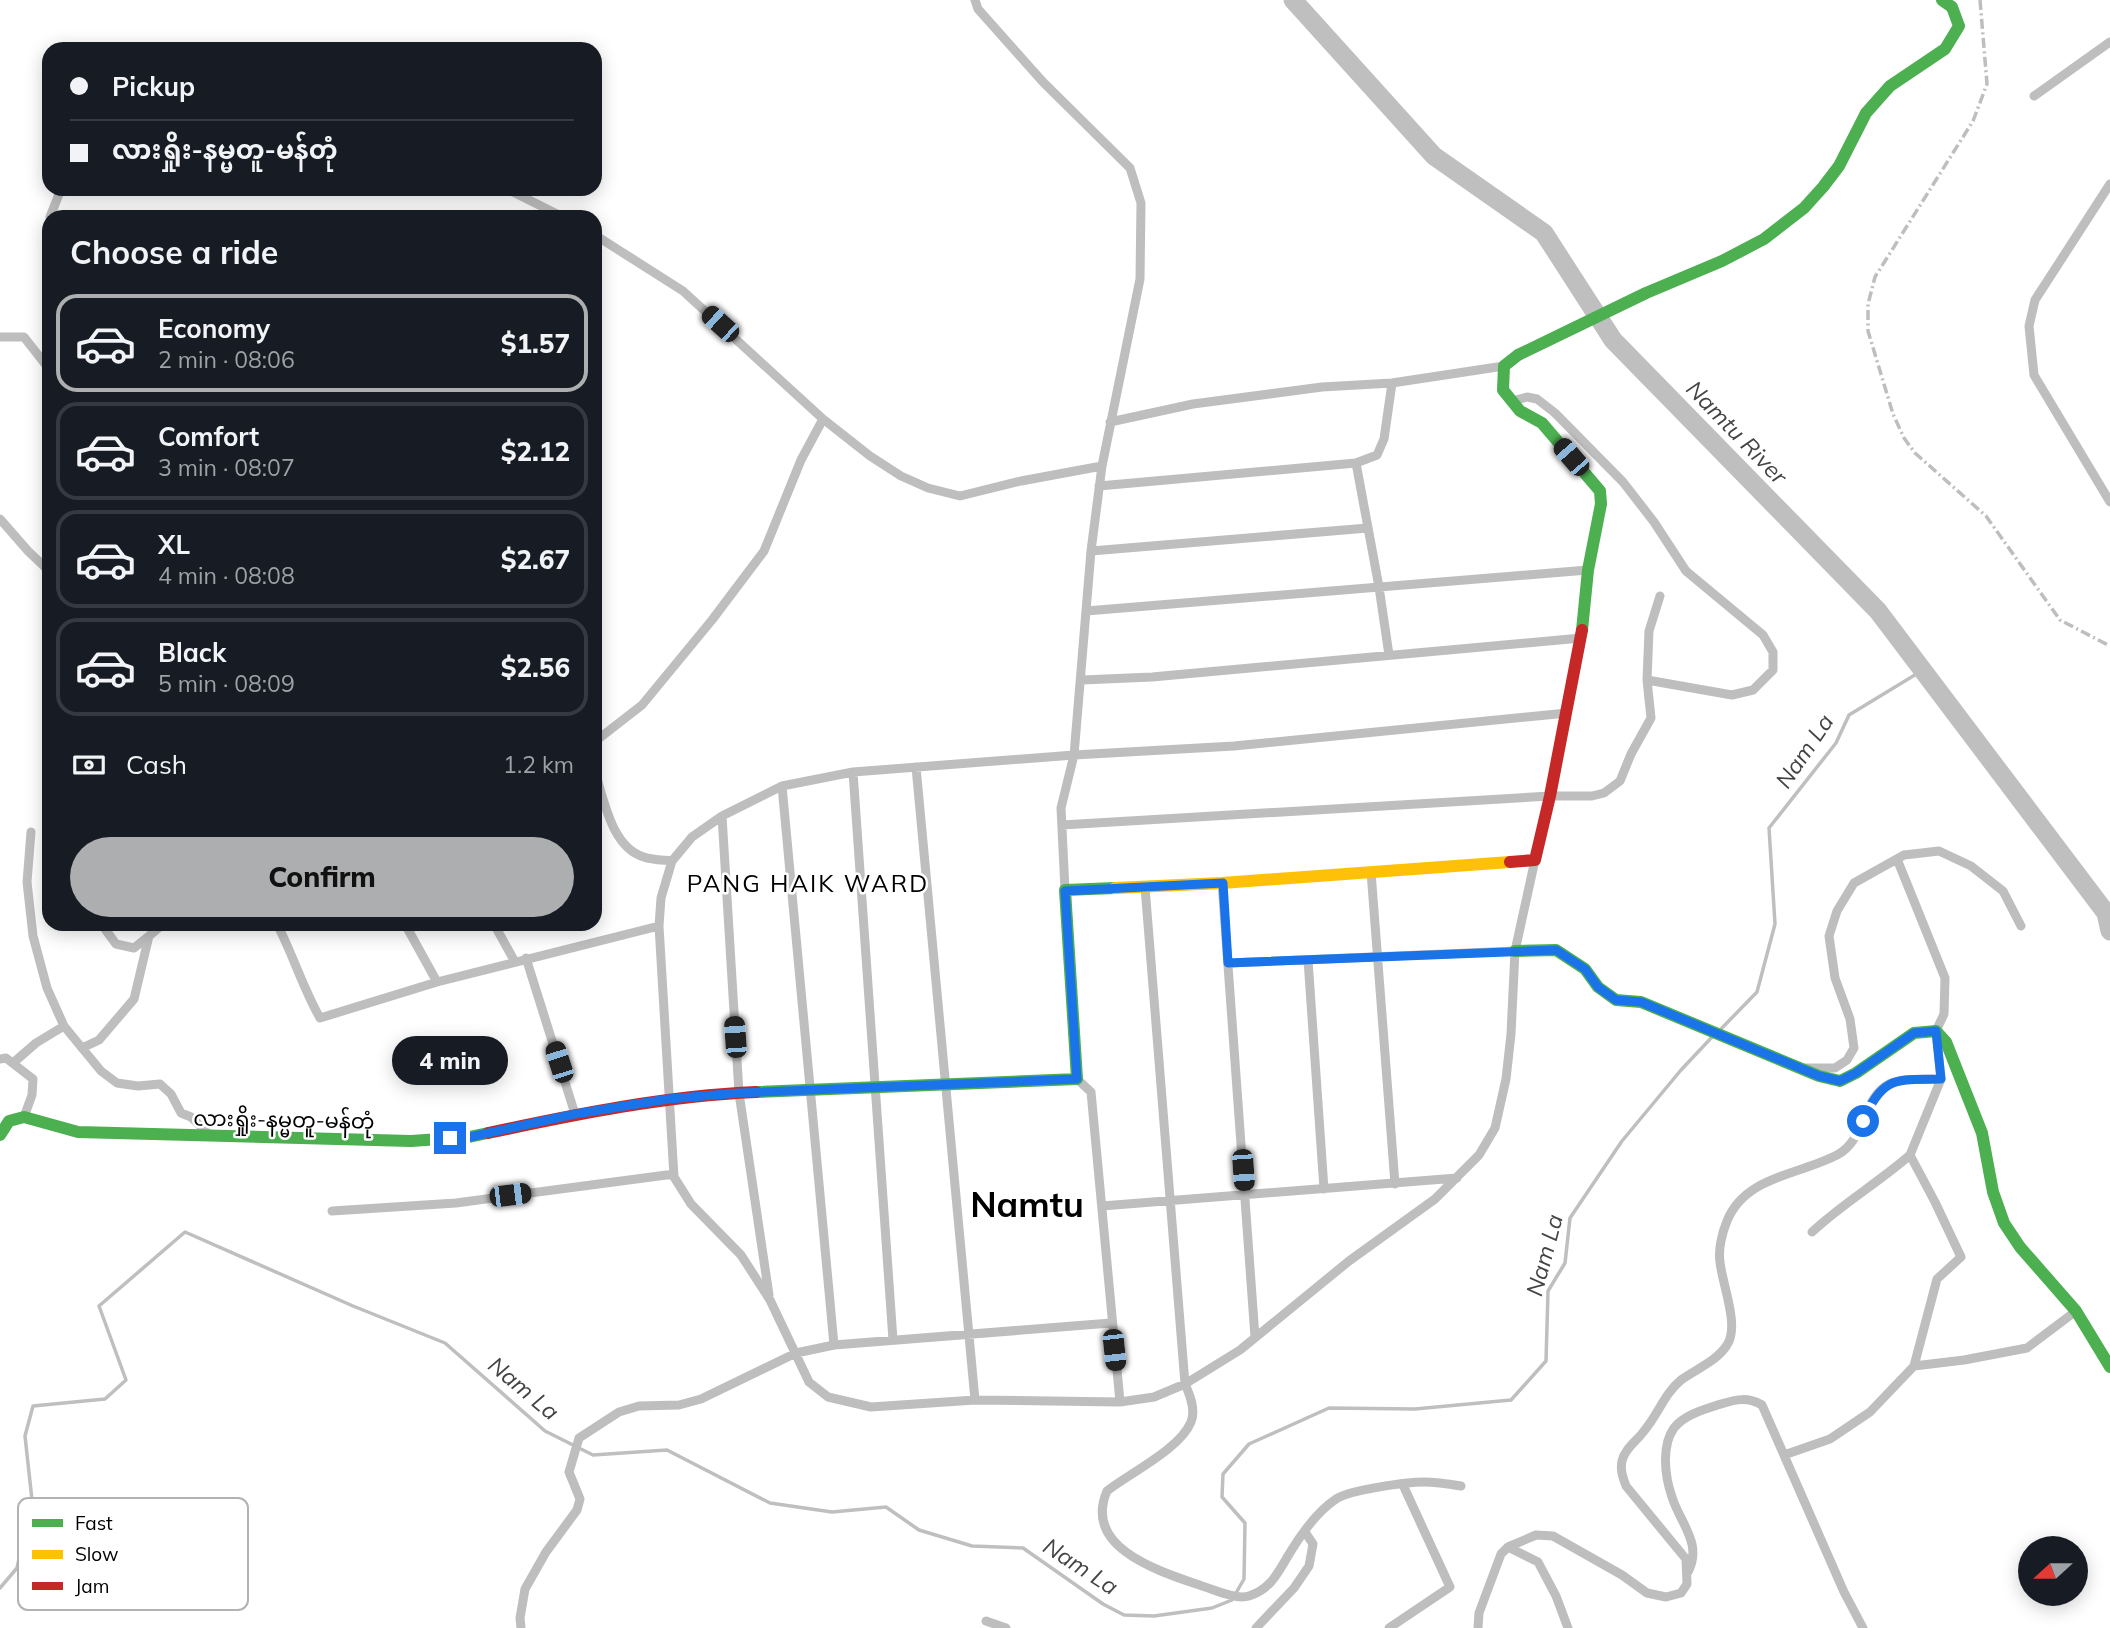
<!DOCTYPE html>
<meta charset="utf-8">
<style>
body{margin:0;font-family:Mulish,"Noto Sans Myanmar",sans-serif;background:#242831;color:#f1f3f6;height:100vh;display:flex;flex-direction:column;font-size:26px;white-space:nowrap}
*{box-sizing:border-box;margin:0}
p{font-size:23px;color:#9ea1a6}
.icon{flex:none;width:38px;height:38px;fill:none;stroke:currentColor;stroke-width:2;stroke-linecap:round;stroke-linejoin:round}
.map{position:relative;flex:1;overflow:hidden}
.sheet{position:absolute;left:42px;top:210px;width:560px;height:721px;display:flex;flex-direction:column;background:#171b24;border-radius:21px;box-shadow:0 4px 18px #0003}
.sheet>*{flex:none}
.top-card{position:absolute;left:42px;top:42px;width:560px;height:154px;border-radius:21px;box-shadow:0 4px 18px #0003;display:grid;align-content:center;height:154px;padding:0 28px;background:#171b24}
.needle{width:46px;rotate:249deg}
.tools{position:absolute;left:2018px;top:1536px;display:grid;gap:14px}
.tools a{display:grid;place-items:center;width:70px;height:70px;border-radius:50%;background:#171b24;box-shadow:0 4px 18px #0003;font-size:35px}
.end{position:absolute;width:32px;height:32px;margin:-16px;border:9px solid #1a73e8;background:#fff;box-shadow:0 0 0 4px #fff}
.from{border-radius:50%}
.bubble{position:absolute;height:49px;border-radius:24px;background:#171b24;box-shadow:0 4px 18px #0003;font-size:23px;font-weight:800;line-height:49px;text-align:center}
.car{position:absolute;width:21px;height:42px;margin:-21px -10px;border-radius:9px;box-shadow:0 0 5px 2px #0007;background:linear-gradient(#222 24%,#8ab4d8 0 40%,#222 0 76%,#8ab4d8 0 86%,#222 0)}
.top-card b{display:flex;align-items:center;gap:24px;height:66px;font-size:26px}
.top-card b+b{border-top:2px solid #363941}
.top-card i{width:18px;height:18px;background:#f1f3f6}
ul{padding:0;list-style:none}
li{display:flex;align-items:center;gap:21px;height:98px;margin:0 14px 10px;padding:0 14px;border:4px solid #363941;border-radius:21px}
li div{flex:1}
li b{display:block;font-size:26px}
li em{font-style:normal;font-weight:800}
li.current{border-color:#adaeaf}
li>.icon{width:63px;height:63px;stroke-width:1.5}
h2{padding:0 28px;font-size:32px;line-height:84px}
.pay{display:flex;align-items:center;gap:18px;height:77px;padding:0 28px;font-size:26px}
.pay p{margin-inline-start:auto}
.primary-button{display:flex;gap:14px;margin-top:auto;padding:14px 28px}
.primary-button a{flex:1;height:80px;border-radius:42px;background:#adaeaf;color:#111;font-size:28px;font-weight:800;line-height:80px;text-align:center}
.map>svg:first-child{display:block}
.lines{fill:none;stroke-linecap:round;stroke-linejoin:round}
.stream{stroke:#bfbfbf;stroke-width:3.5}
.river{stroke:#bfbfbf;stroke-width:19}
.street{stroke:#bebebe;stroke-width:9}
.fast{stroke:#4caf50;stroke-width:12}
.slow{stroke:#ffc107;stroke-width:12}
.jam{stroke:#c62828;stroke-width:12}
.rail{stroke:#bebebe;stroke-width:3.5;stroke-dasharray:10 3.5 2 3.5;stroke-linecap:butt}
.route{stroke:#1a73e8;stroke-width:9}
.labels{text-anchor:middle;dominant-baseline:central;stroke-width:5;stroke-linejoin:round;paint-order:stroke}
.street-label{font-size:21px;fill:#000;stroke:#fff}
.water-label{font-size:23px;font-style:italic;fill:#444;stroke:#fff}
.quarter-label{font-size:24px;letter-spacing:2px;fill:#000;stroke:#fff}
.town-label{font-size:35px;font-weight:bold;fill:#000;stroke:#fff}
.key{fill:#fff;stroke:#b2b2b2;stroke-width:2}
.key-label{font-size:19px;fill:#000}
</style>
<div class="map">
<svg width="2110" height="1628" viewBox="0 0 2110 1628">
<rect width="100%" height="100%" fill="#fff"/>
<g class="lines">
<!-- stream -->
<path class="stream" d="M 1719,1031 L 1757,992 L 1775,924 L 1769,828 L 1836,743 L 1849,715 L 1923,670
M 0,1588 L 17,1568 L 32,1500 L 25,1436 L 33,1406 L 105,1399 L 126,1380 L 99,1306 L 185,1232 L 353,1306 L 445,1343 L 545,1431 L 593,1455 L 667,1450 L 770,1503 L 832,1512 L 886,1507 L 919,1530 L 972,1546 L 1023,1548 L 1103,1604 L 1124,1615 L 1154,1616 L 1212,1608 L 1232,1600 L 1244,1579 L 1245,1523 L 1222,1497 L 1223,1474 L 1249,1444 L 1329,1408 L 1415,1409 L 1511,1400 L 1546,1361 L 1548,1291 L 1565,1263 L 1570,1218 L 1622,1141 L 1681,1070 L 1713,1036"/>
<!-- river -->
<path class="river" d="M 1293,0 L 1434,156 L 1544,233 L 1613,340 L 1878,611 L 2106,913 L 2110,931"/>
<!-- street -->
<path class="street" d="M 975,0 L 978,9 L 1043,82 L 1130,168 L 1141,203 L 1140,279 L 1102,466 L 1091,551 L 1074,755 L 1061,808 L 1065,890
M 2034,96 L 2110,42
M 2110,184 L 2035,300 L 2029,326 L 2034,375 L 2110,502
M 507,189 L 563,217
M 50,217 L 61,189
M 595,235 L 683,291 L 823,419 L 870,456 L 901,476 L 928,488 L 960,496 L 1021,481 L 1102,466
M 0,337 L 24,337 L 49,369
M 46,363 L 49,338
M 1512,401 L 1527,397 L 1537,399 L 1555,413 L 1623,482 L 1654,522 L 1686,571 L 1763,635 L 1773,652 L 1773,670 L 1753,690 L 1732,695 L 1647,680
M 1110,422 L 1193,404 L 1322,387 L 1392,383 L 1504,366
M 1356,463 L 1379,587 L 1389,655
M 1099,486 L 1356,463 L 1377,455 L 1384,439 L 1392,383
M 0,519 L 28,551 L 49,571
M 1091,551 L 1368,528
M 1086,611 L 1588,570
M 1082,680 L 1152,677 L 1581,638
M 595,744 L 597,740 L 642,705 L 712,620 L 764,551 L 801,460 L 823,419
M 916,767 L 975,1400
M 595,772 C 604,800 612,848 644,857 C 652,860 663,860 672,861
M 853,772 L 893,1340
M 782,786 L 834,1345
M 722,816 L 739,1093 L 769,1295
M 1062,825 L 1550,796 L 1592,796 L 1604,793 L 1620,781 L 1631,754 L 1651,718 L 1647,680 L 1649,631 L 1660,596
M 31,832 L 27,882 L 33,936 L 47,988 L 64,1026 L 101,1071 L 117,1083 L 138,1086 L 160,1084 L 171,1094 L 181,1113 L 191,1117 L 211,1136
M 1897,859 L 1945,978 L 1944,1014 L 1936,1031 L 1941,1079 L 1910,1155
M 1535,860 L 1515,951 L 1511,1034 L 1506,1079 L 1495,1128 L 1479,1155 L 1435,1199 L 1349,1261 L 1240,1350 L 1185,1384 L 1154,1397 L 1120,1402 L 975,1400 L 871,1407 L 828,1397 L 809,1382 L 770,1300 L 741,1255 L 691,1204 L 674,1177 L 659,926 L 661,898 L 672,861 L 692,837 L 722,816 L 782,786 L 853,772 L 1074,755 L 1234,746 L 1567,713
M 1371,872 L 1395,1184
M 1222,883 L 1255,1337
M 1145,887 L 1185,1384 C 1190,1395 1196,1410 1191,1422 C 1180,1449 1130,1473 1107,1491 C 1082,1549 1162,1572 1202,1586 C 1215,1590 1236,1600 1249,1596 C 1272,1589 1279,1570 1291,1551 C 1302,1533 1318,1511 1336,1499 C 1349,1490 1407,1482 1424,1482 C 1437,1482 1449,1484 1461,1486
M 110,924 L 105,929 L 116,944 L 134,948 L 149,936
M 277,924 C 293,955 303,988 320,1018 L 437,982 L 659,926
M 405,924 L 437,982
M 494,924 L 515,962
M 526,958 L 575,1114
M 1308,960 L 1324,1189
M 1228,963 L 1515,951
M 82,1048 L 99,1040 L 134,999 L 149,936 L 163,924
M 0,1059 L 6,1058 L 33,1079 L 32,1095 L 24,1117
M 13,1063 L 36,1043 L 64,1026
M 1806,1068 L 1835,1068 L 1847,1060 L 1854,1048 L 1850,1019 L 1835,978 L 1829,936 L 1837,911 L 1854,883 L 1904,855 L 1939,851 L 1971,866 L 2003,891 L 2021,926
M 1077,1079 L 1091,1092 L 1120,1402
M 1102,1206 L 1457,1178
M 332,1211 L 456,1203 L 674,1174
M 1914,1366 L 1964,1360 L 2027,1348 L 2076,1311
M 1784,1455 L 1830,1439 L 1870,1412 L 1914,1366 L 1937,1279 L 1961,1257 L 1935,1202 L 1910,1155 C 1878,1183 1843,1203 1812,1232
M 1508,1547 L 1538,1562 L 1556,1596 L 1568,1628
M 1688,1572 C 1703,1544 1680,1523 1672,1497 C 1665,1477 1661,1446 1674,1428 C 1685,1414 1706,1409 1721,1404 C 1737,1399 1748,1397 1762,1405 L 1844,1592 L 1863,1628
M 986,1621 L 1006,1628
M 521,1628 L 520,1618 L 525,1589 L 546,1552 L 577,1510 L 580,1499 L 569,1472 L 579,1438 L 619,1412 L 639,1406 L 679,1405 L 701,1399 L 796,1353 L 834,1345 L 1111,1323
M 1256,1628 L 1294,1588 L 1309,1566 L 1313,1544 L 1305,1532
M 1389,1628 L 1450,1587 L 1403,1485
M 1478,1628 L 1479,1613 L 1501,1554 L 1508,1547 L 1536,1535 L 1553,1536 L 1622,1575 L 1647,1593 L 1666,1597 L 1681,1593 L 1687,1584 L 1686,1559 L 1626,1486 C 1623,1478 1620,1470 1622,1461 C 1625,1448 1637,1441 1644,1431 C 1658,1415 1664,1394 1681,1380 C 1696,1369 1717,1361 1727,1345 C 1740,1326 1722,1284 1720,1262 C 1718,1250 1722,1233 1727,1221 C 1745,1176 1799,1175 1837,1155 C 1866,1140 1861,1099 1889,1084 C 1903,1077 1925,1080 1941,1079"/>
<!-- fast -->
<path class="fast" d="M 1582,630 L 1588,570 L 1601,504 L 1600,491 L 1542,423 L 1520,411 L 1503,390 L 1504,366 L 1518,355 L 1646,293 L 1722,261 L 1764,239 L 1804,208 L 1823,187 L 1839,166 L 1866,113 L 1890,86 L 1945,49 L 1959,26 L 1952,7 L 1942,0
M 1515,951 L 1556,950 L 1585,969 L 1598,987 L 1616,1000 L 1641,1002 L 1819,1076 L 1840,1081 L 1856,1073 L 1914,1033 L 1936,1031 L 1946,1042 L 1982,1133 L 1993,1192 L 2004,1223 L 2020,1247 L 2076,1311 L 2110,1367
M 756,1092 L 1077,1079 L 1065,890 L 1115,888
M 0,1135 L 9,1121 L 24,1117 L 78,1132 L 411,1141 L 469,1137 L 488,1133"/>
<!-- slow -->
<path class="slow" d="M 1115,888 L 1222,883 L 1510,862"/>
<!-- jam -->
<path class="jam" d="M 1510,862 L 1535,860 L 1550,796 L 1582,630
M 488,1133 C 577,1114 665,1096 756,1092"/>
<!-- rail -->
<path class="rail" d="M 1980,0 L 1987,84 L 1973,121 L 1875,277 L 1868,304 L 1868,331 L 1893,414 L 1904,438 L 1915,453 L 1986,516 L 2060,620 L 2110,646"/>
</g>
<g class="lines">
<!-- route -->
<path class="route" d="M 450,1138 L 470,1137 L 575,1114 L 668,1099 L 739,1093 L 1077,1079 L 1065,891 L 1223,883 L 1228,963 L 1556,950 L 1585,969 L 1598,987 L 1616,1000 L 1641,1002 L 1819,1076 L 1840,1081 L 1856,1073 L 1914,1033 L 1936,1031 L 1941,1079 C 1896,1080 1883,1075 1863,1121"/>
</g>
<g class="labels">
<!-- street labels -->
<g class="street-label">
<text transform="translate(284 1119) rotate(1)">လားရှိုး-နမ္မတူ-မန်တုံ</text>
</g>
<!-- water labels -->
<g class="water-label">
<text transform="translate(1737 432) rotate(46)">Namtu River</text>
<text transform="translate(1804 751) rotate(-56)">Nam La</text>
<text transform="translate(1544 1255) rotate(-75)">Nam La</text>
<text transform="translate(524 1388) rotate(40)">Nam La</text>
<text transform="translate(1081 1566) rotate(33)">Nam La</text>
</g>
<!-- quarter labels -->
<g class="quarter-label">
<text x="808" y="883">PANG HAIK WARD</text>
</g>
<!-- town labels -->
<g class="town-label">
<text x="1027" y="1204">Namtu</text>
</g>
</g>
<!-- legend -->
<rect x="18" y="1498" width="230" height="112" rx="10" class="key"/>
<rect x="32" y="1519" width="31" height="8" fill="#4caf50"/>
<rect x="32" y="1550" width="31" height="9" fill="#ffc107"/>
<rect x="32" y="1582" width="31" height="8" fill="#c62828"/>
<g class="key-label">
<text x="75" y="1530">Fast</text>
<text x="75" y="1561">Slow</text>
<text x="75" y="1593">Jam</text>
</g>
</svg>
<div class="tools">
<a><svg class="needle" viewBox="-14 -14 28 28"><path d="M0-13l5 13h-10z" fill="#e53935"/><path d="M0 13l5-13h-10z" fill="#9ea1a6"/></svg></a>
</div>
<i class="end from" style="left:1863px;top:1121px"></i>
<i class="end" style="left:450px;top:1138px"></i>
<div class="bubble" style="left:392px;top:1036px;width:116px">4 min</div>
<i class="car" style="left:720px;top:324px;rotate:312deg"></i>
<i class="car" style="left:1571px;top:457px;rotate:319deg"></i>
<i class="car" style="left:735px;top:1037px;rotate:356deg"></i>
<i class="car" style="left:559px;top:1062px;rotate:342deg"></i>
<i class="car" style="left:1243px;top:1170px;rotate:176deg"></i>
<i class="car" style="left:510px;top:1195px;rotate:83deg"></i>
<i class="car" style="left:1114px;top:1350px;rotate:174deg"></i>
<div class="top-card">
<b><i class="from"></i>Pickup</b>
<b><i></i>လားရှိုး-နမ္မတူ-မန်တုံ</b>
</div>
<section class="sheet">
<h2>Choose a ride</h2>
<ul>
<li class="current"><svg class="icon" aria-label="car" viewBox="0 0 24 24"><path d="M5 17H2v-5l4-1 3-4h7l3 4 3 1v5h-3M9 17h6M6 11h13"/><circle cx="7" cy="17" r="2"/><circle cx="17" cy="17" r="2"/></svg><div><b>Economy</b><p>2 min · 08:06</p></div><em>$1.57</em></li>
<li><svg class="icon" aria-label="car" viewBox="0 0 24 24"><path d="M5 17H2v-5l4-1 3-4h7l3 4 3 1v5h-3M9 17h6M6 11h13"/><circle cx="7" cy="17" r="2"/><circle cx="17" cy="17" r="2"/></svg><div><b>Comfort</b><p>3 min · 08:07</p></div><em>$2.12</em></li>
<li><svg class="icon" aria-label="car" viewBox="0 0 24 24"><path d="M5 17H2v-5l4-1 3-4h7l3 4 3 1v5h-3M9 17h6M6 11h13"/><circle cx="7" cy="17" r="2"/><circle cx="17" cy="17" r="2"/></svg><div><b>XL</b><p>4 min · 08:08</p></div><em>$2.67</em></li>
<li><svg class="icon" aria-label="car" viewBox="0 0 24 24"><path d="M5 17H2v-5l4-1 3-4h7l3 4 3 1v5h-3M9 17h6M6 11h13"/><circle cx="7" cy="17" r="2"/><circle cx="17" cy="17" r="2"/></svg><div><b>Black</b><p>5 min · 08:09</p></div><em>$2.56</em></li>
</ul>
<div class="pay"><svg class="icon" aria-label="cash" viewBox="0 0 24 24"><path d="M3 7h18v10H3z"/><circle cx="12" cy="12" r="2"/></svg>Cash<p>1.2 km</p></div>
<div class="primary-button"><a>Confirm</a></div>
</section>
</div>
